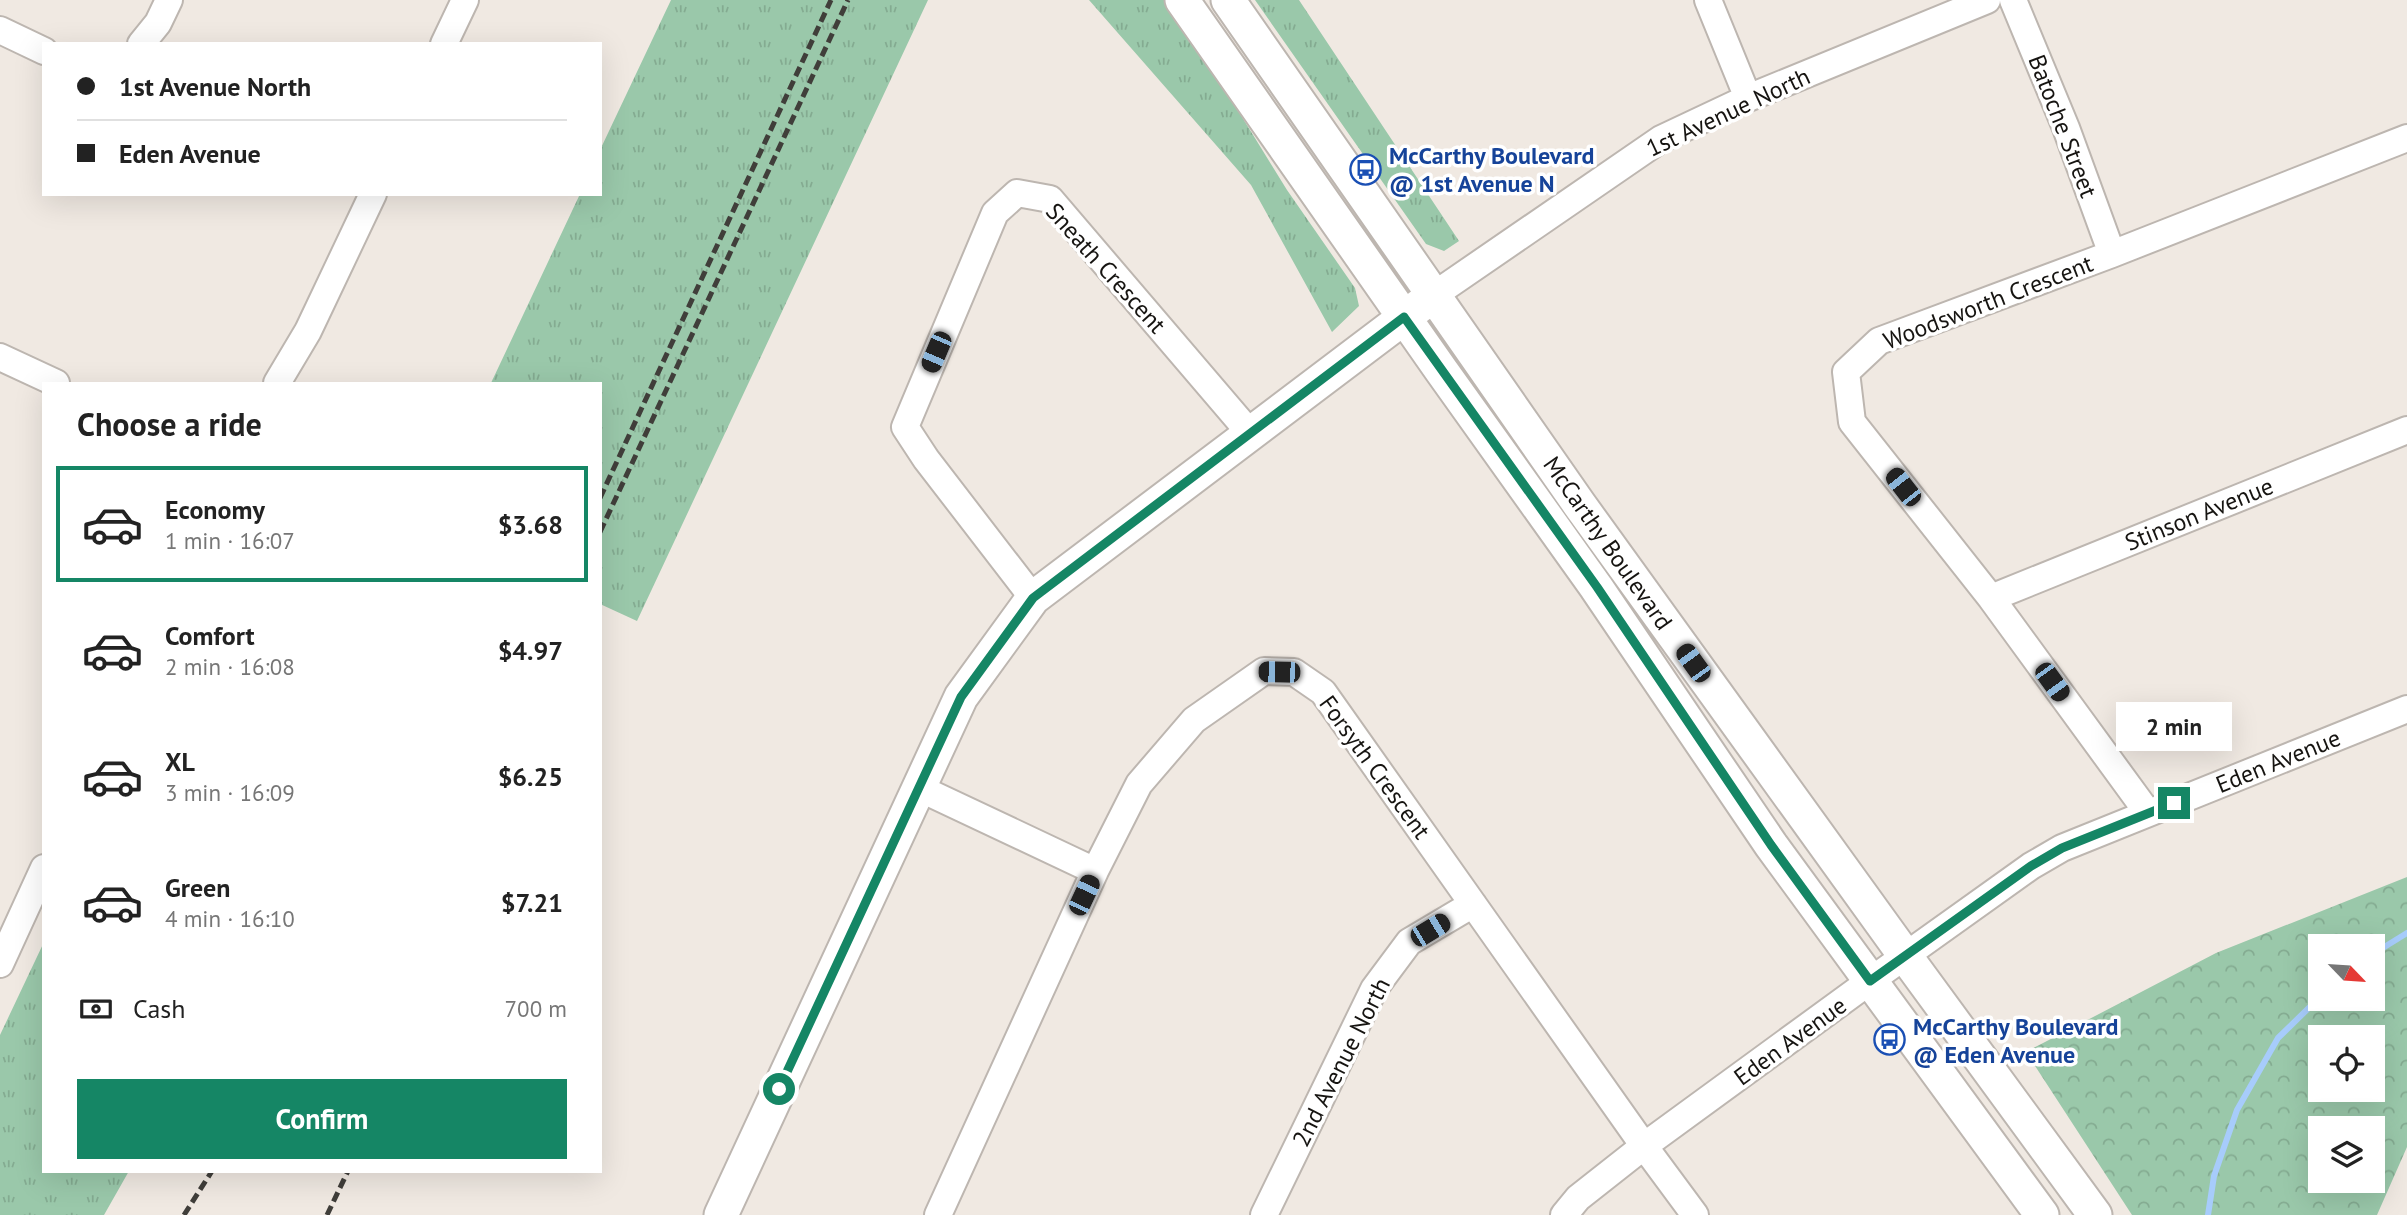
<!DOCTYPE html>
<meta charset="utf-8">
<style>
body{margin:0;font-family:"PT Sans",sans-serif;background:#f2f2f2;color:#222;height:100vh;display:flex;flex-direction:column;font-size:26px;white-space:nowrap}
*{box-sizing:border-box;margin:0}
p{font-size:23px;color:#767676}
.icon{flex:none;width:38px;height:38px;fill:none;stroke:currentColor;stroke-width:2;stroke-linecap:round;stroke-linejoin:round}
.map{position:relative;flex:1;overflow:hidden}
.side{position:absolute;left:42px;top:382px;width:560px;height:791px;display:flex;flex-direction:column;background:#fff;border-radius:0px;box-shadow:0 7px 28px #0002}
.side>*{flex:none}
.top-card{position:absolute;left:42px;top:42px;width:560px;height:154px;border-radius:0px;box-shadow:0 7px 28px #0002;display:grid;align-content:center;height:154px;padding:0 35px;background:#fff}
.needle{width:46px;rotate:115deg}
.controls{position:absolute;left:2308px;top:934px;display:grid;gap:14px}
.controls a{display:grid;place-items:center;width:77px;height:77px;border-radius:0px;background:#fff;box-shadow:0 7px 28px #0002;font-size:35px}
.end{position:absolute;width:32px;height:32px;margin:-16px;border:9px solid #158665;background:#fff;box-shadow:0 0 0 4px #fff}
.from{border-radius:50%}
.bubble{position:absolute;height:49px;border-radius:0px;background:#fff;box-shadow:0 7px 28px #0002;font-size:23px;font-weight:700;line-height:49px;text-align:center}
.car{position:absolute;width:21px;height:42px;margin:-21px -10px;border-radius:9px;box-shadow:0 0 5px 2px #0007;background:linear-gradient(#222 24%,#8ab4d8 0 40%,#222 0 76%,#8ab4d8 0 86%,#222 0)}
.top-card b{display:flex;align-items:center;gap:24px;height:66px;font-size:26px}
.top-card b+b{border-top:2px solid #e0e0e0}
.top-card i{width:18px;height:18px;background:#222}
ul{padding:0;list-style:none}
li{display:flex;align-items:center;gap:21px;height:116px;margin:0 14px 10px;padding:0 21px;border:4px solid transparent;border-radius:0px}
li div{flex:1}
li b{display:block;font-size:26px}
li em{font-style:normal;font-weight:700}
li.on{border-color:#158665}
li>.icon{width:63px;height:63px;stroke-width:1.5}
h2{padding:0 35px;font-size:32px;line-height:84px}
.pay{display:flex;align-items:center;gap:18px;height:77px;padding:0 35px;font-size:26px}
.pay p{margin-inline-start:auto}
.cta{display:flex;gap:14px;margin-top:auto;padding:14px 35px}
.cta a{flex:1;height:80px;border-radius:0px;background:#158665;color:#fff;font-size:28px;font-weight:700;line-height:80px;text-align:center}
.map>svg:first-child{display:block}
.grass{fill:url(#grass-tufts)}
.park{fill:url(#park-crowns);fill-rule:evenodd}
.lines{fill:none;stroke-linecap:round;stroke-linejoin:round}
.stream{stroke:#a7ccfb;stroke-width:6}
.minor-casing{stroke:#bdb6b0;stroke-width:30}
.major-casing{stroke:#bdb6b0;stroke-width:37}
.minor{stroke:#fff;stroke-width:26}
.major{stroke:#fff;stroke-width:33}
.rail{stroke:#403e3a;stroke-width:5;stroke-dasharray:10 5;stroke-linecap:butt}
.route{stroke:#158665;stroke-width:9}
.labels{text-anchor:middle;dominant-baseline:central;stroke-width:7;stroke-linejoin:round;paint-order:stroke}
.street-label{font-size:24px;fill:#161411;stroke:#fff}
.transit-label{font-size:24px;font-weight:bold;fill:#164399;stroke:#fff;text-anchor:start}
</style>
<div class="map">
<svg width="2407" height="1215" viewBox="0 0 2407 1215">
<defs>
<pattern id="grass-tufts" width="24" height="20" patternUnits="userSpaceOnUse" patternTransform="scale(1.75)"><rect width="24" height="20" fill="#9ac8aa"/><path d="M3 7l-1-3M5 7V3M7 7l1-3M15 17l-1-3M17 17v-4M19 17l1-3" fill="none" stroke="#84ab91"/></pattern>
<pattern id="park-crowns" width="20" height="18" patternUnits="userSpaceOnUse" patternTransform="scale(1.75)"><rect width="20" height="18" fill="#9ac8aa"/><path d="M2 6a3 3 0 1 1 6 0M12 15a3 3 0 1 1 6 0" fill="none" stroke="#84ab91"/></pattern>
</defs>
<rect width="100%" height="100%" fill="#f0e9e2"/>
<!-- grass -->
<path class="grass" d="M 671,0 L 928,0 L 637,621 L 600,604 L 600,383 L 491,383 L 580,194 L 600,194 L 600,150 Z
M 1089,0 L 1170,0 L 1287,190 L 1355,288 L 1359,306 L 1332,332 L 1251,185 Z
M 1255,0 L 1299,0 L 1459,241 L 1444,251 L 1426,244 Z
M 44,942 L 44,1171 L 129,1171 L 104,1215 L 0,1215 L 0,1035 Z"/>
<!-- park -->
<path class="park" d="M 2407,877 L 2407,1147 L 2377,1215 L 2132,1215 L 2026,1052 L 2216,953 ZM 2320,947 L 2373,947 L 2373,999 L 2320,999 ZM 2320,1038 L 2373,1038 L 2373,1090 L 2320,1090 ZM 2320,1129 L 2373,1129 L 2373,1181 L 2320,1181 Z"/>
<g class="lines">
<!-- stream -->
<path class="stream" d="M 2373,954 L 2407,933
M 2208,1215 L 2214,1176 L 2237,1110 L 2278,1038 L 2320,997"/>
<defs>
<path id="minor" d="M 1708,0 L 1748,98
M 2013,0 L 2066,128 L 2112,254
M 0,30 L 44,51
M 141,44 L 158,23 L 169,0
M 444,44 L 465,0
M 1434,295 L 1661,139 L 1748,98 L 1987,0
M 0,357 L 56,383
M 277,383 L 308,331 L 373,194
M 1033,598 L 926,459 L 905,427 L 995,213 L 1017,193 L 1050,199 L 1250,433
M 1991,598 L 2407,430
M 919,788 L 1095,871
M 2148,813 L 1991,598 L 1852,422 L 1846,372 L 1879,341 L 2112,254 L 2407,138
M 0,964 L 44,868
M 938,1215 L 1095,871 L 1139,784 L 1194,720 L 1264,671 L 1294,672 L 1323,692 L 1644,1146 L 1695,1215
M 1264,1215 L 1374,989 L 1409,942 L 1473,904
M 1564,1215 L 1578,1198 L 1644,1146 L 1870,981 L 2031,866 L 2062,848 L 2407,709"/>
<path id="major" d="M 1182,0 L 1441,370 L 1596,587 L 1771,845 L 2042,1215
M 1228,0 L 1579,504 L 1906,957 L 2095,1215
M 721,1215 L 961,697 L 1033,598 L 1422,304"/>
</defs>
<!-- minor casing -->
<use href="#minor" class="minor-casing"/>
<!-- major casing -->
<use href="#major" class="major-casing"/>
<!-- minor -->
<use href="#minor" class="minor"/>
<!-- major -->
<use href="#major" class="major"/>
<!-- rail -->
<path class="rail" d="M 600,498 L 831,0
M 600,532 L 848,0
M 184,1215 L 212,1171
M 327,1215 L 348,1171"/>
</g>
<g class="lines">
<!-- route -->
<path class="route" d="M 779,1089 L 961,697 L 1033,598 L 1404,317 L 1597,587 L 1771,845 L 1870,981 L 2031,866 L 2062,848 L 2174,803"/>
</g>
<!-- icons -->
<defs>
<symbol id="bus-ring" viewBox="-11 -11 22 22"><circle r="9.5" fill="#fff" stroke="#1a4fb4" stroke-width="1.5"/><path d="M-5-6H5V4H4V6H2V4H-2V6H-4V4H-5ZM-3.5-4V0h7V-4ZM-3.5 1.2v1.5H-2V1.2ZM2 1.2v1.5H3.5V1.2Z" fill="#1a4fb4"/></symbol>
</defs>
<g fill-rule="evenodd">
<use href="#bus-ring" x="1348" y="152" width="35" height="35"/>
<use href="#bus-ring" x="1872" y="1022" width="35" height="35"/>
</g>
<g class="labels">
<!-- street labels -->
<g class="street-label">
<text transform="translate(1728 112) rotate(-25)">1st Avenue North</text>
<text transform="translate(2063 126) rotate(69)">Batoche Street</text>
<text transform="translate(1106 268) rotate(48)">Sneath Crescent</text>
<text transform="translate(1988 302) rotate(-21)">Woodsworth Crescent</text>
<text transform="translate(2199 514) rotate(-22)">Stinson Avenue</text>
<text transform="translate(1608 543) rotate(55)">McCarthy Boulevard</text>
<text transform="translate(2278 761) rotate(-22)">Eden Avenue</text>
<text transform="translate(1375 767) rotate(54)">Forsyth Crescent</text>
<text transform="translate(1790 1041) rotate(-36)">Eden Avenue</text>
<text transform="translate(1341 1062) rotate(-63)">2nd Avenue North</text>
</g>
<!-- transit labels -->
<g class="transit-label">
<text x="1389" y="155">McCarthy Boulevard<tspan x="1389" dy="28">@ 1st Avenue N</tspan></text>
<text x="1913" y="1026">McCarthy Boulevard<tspan x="1913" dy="28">@ Eden Avenue</tspan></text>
</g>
</g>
</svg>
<div class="controls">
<a><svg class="needle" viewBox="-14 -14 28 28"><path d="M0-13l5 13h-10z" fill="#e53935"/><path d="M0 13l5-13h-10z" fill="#767676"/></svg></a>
<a><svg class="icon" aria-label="locate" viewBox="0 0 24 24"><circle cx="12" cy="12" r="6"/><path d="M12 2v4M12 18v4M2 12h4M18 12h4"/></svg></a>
<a><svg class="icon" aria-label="layers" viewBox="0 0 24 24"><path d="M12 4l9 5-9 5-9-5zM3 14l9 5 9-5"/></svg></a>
</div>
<i class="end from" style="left:779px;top:1089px"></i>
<i class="end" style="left:2174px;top:803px"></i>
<div class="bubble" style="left:2116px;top:702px;width:116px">2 min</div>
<i class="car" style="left:936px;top:352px;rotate:203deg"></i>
<i class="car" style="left:1903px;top:487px;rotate:322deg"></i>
<i class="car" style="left:1693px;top:663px;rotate:324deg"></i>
<i class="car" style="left:1279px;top:672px;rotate:271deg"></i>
<i class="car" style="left:2052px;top:682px;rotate:144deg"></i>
<i class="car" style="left:1084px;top:895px;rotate:25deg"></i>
<i class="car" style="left:1430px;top:930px;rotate:59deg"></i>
<div class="top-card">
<b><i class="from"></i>1st Avenue North</b>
<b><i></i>Eden Avenue</b>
</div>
<section class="side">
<h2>Choose a ride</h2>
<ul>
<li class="on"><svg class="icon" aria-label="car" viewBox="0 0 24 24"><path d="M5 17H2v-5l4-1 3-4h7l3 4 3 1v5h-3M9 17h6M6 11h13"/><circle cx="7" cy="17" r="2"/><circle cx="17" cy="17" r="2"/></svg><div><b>Economy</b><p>1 min · 16:07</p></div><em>$3.68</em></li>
<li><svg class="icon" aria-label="car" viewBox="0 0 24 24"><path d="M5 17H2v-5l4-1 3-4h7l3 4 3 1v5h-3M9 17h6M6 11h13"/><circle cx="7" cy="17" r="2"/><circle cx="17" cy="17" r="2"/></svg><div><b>Comfort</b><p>2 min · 16:08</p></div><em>$4.97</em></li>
<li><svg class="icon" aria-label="car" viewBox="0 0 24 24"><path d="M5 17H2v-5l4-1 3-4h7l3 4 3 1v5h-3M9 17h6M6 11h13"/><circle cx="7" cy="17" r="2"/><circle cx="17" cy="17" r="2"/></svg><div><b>XL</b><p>3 min · 16:09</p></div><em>$6.25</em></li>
<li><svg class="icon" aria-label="car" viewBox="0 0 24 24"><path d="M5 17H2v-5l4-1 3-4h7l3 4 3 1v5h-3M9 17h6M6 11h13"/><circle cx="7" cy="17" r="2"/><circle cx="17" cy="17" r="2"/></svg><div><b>Green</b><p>4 min · 16:10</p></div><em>$7.21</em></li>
</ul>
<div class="pay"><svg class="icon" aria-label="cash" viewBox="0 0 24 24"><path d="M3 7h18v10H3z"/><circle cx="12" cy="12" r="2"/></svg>Cash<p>700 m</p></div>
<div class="cta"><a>Confirm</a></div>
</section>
</div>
